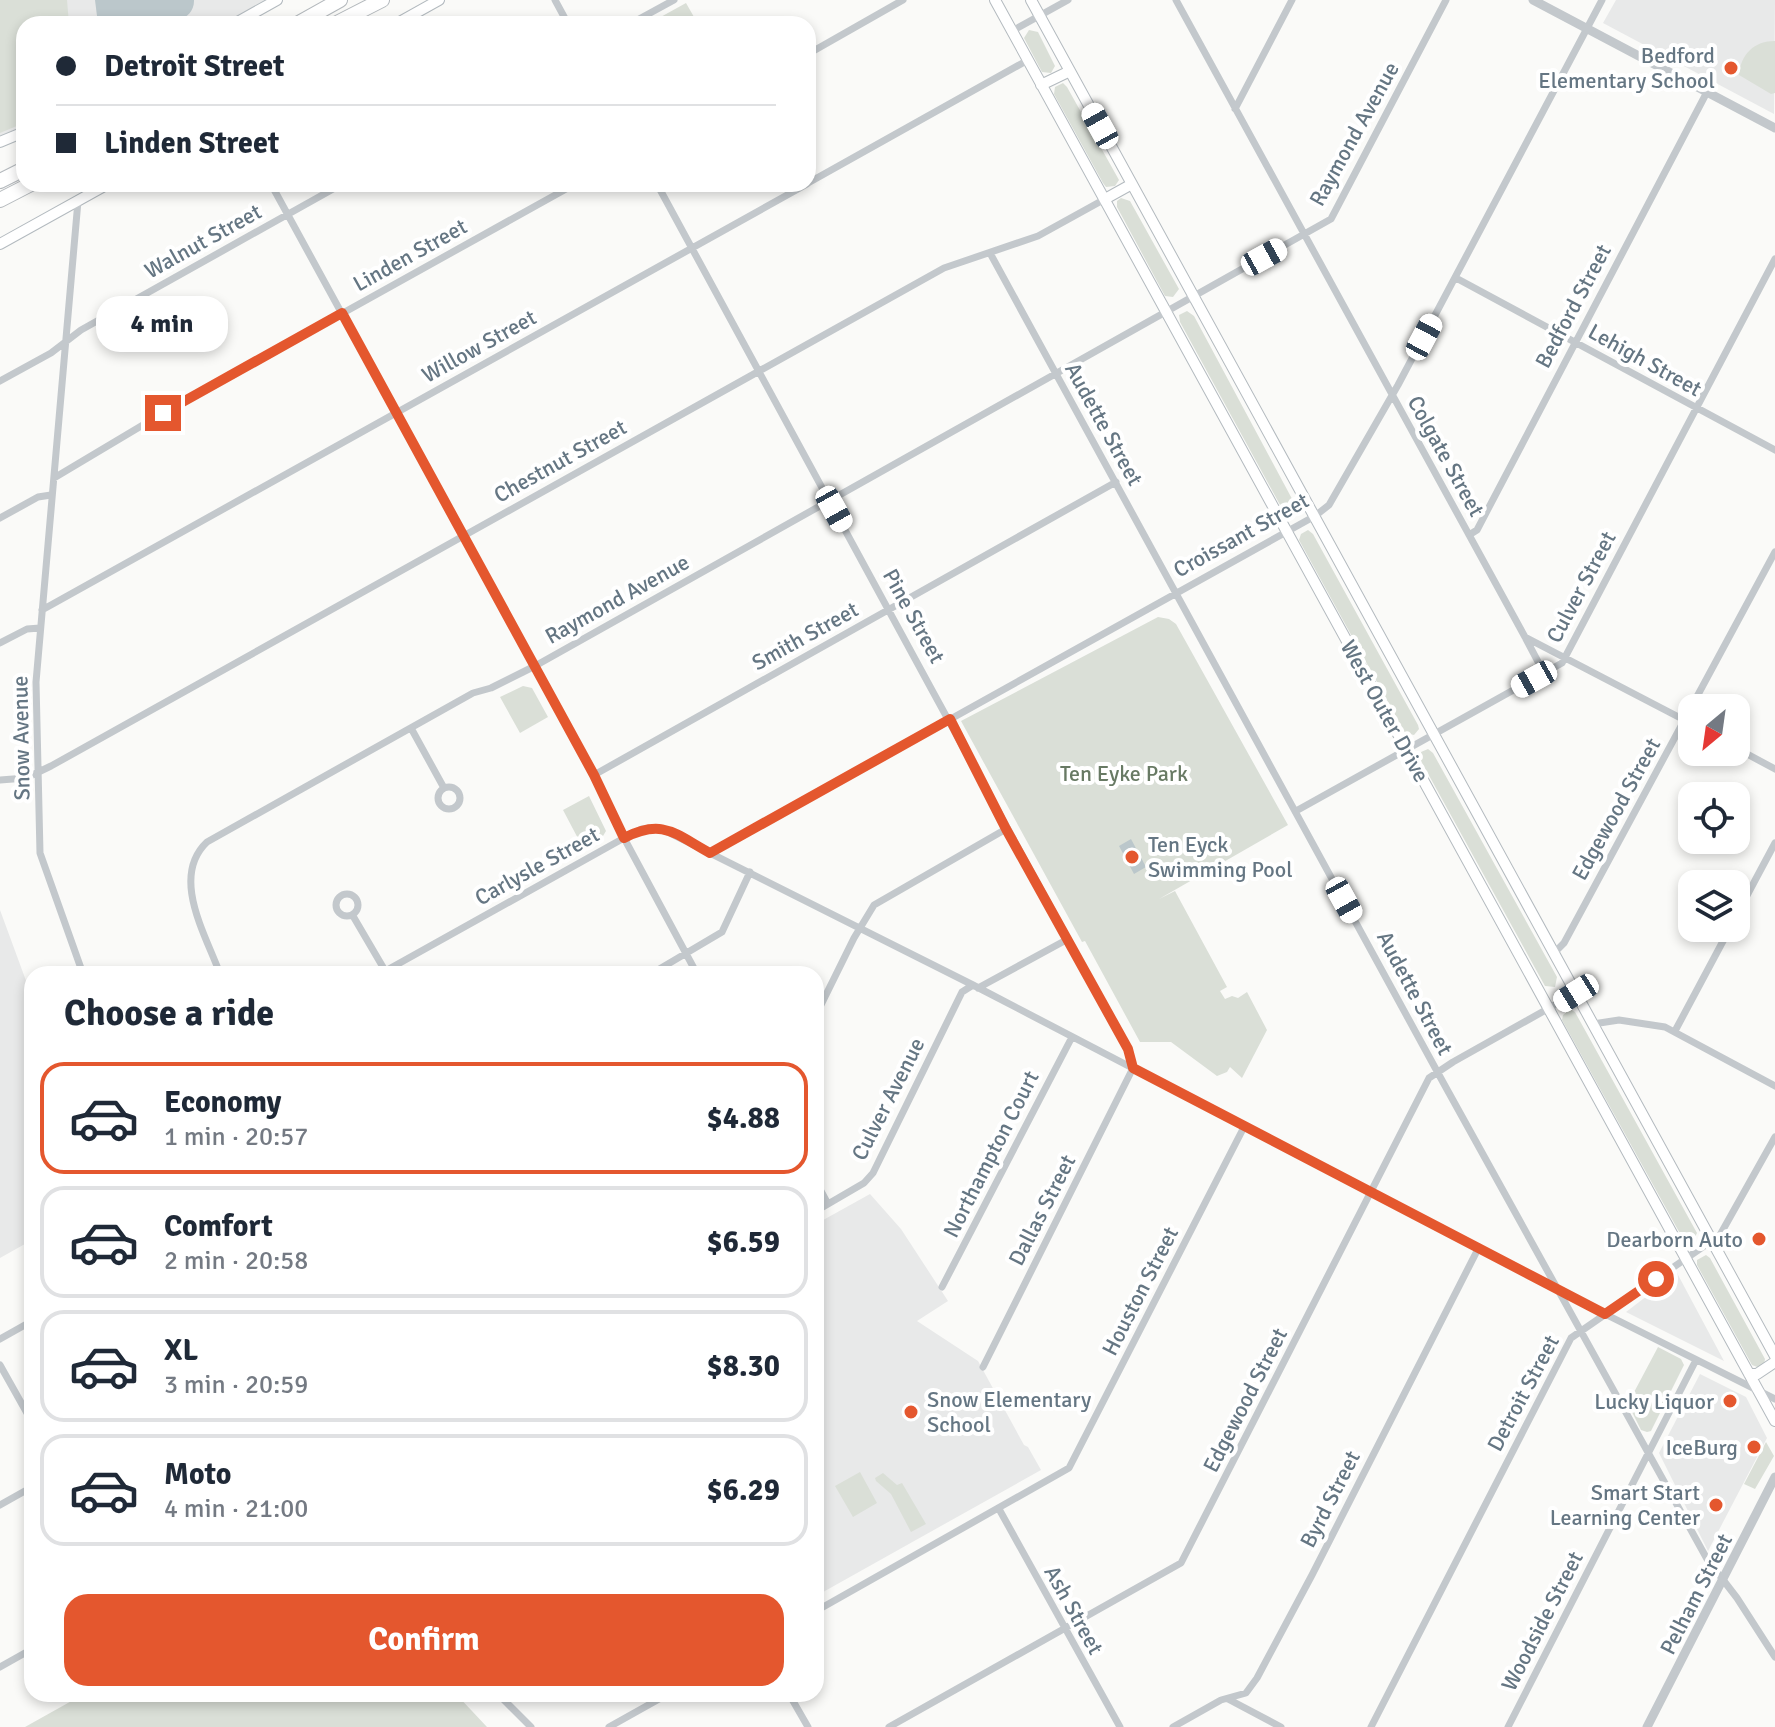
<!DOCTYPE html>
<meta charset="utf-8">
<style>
body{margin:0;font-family:Signika,sans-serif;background:#f6f6f7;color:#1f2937;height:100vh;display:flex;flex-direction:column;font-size:30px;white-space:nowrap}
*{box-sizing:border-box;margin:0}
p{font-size:26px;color:#747a83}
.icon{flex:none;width:44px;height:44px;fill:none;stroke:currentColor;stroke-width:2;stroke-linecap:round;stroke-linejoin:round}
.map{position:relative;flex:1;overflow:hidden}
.drawer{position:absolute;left:24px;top:966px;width:800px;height:736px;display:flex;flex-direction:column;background:#fff;border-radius:24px;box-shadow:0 4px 12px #0003}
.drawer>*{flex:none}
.guide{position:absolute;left:16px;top:16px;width:800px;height:176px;border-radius:24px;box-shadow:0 4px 12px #0003;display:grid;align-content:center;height:176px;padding:0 40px;background:#fff}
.needle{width:52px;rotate:209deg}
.buttons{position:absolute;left:1678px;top:694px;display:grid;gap:16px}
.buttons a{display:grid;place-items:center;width:72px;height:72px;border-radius:16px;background:#fff;box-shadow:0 4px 12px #0003;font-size:40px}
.end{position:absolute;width:36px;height:36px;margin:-18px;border:10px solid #e4572e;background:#fff;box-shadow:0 0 0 4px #fff}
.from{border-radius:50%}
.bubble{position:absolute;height:56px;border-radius:24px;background:#fff;box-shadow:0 4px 12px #0003;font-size:26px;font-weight:700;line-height:56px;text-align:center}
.car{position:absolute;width:24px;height:48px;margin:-24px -12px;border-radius:10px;box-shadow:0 0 6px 2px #0007;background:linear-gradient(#fff 24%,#345 0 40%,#fff 0 76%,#345 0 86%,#fff 0)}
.guide b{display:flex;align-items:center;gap:28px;height:76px;font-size:30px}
.guide b+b{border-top:2px solid #e0e1e3}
.guide i{width:20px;height:20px;background:#1f2937}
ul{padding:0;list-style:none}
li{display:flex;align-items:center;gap:24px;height:112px;margin:0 16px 12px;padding:0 24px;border:4px solid #e0e1e3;border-radius:24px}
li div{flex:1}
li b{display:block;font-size:30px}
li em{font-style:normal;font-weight:700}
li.selected{border-color:#e4572e}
li>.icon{width:72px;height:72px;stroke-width:1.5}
h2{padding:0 40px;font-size:36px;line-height:96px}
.button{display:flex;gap:16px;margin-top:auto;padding:16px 40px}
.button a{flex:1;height:92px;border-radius:24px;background:#e4572e;color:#fff;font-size:32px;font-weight:700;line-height:92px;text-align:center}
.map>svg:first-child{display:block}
.built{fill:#e8e9e9}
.green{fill:#dadfd7}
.water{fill:#bbc7cb}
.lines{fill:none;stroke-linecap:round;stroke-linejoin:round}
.secondary-casing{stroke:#b3babf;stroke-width:12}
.motorway-casing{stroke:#b4b9bd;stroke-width:16}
.minor{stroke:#c3c8cc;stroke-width:7}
.tertiary{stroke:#c3c8cc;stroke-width:9}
.secondary{stroke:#fff;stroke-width:10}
.motorway{stroke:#fff;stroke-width:14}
.route{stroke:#e4572e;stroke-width:10}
.poi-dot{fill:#e4572e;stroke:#fff;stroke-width:3}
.labels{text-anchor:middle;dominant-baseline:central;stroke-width:8;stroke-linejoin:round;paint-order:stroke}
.poi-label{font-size:22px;fill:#657683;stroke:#fff;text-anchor:end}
.street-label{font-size:22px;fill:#657683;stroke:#fff}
.park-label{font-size:22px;fill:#687a64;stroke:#fff}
</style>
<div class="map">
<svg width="1775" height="1727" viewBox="0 0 1775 1727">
<rect width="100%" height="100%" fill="#fafaf8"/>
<!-- built -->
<path class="built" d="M 0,0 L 267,0 L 224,24 L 24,24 L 24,126 L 0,136 Z
M 1616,0 L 1775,0 L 1774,114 L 1603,23 Z
M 0,910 L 32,997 L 32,1240 L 0,1258 Z
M 870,1194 L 901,1229 L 948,1301 L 917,1321 L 978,1361 L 1024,1445 L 1028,1447 L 1041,1470 L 816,1596 L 816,1224 Z
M 1677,1273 L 1724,1361 L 1626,1312 Z
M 1700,1374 L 1746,1397 L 1767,1438 L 1708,1551 L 1659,1453 Z"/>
<!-- green -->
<path class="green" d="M 0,0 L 67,0 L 69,24 L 24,24 L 24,123 L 0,133 Z
M 686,3 L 698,24 L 648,24 Z
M 1029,30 L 1038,32 L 1055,66 L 1051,73 L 1042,72 L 1024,38 Z
M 1775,41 L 1775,93 L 1771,94 L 1739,75 C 1741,54 1754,41 1775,41 Z
M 1063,83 L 1067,87 L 1119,180 L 1115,186 L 1106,187 L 1103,183 L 1054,94 L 1055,87 Z
M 1121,198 L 1130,201 L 1179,289 L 1173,297 L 1165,296 L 1117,207 L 1117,201 Z
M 1187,311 L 1194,316 L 1298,510 L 1293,516 L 1285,514 L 1180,322 L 1179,315 Z
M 1308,530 L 1313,534 L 1418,725 L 1419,729 L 1414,735 L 1405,733 L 1299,540 L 1301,534 Z
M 1158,617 L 1169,619 L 1176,624 L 1288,825 L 1159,899 L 1175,891 L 1227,987 L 1220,991 L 1225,999 L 1232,996 L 1238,998 L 1247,992 L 1267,1030 L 1242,1078 L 1230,1067 L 1227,1072 L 1217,1076 L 1171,1042 L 1140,1042 L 1085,941 L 1082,942 L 961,721 Z
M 523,686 L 532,688 L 548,717 L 520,733 L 500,697 Z
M 1428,749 L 1433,753 L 1557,977 L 1555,987 L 1545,986 L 1421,761 L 1421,752 Z
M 589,796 L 606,831 L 603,836 L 582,846 L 563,810 Z
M 1570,1009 L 1575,1012 L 1697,1233 L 1693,1241 L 1683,1239 L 1562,1020 L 1563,1015 Z
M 1706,1255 L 1710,1258 L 1765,1359 L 1764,1365 L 1760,1368 L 1752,1365 L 1697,1265 L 1697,1260 Z
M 1658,1347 L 1681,1359 L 1684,1365 L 1651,1431 L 1647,1432 L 1641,1430 L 1625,1398 L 1632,1396 Z
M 1766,1442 L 1774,1456 L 1755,1489 L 1744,1484 Z
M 860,1472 L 877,1503 L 853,1517 L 835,1486 Z
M 883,1473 L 897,1485 L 902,1483 L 926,1524 L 911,1532 L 891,1494 L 876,1481 L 875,1478 Z
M 84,1694 L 456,1694 L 487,1727 L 25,1727 Z"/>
<!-- water -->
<path class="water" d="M 95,0 L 194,0 C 195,35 122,24 98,24 Z
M 1131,839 L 1146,867 L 1134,874 L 1119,846 Z"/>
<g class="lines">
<defs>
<path id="secondary" d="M 995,0 L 1775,1421
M 1031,0 L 1775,1356
M 234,24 L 277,0
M 396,24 L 439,0
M 1041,85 L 1070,71
M 0,142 L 24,132
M 1105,199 L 1132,184
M 0,244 L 108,184
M 1749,1374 L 1757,1374 L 1775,1362"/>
<path id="motorway" d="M 297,24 L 340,0
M 335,24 L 382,0
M 0,181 L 24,169
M 0,200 L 31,184"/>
</defs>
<!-- secondary casing -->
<use href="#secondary" class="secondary-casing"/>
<!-- motorway casing -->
<use href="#motorway" class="motorway-casing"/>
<!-- minor -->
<path class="minor" d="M 555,0 L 568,24
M 1176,0 L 1525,637 L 1692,724
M 630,24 L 674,0
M 1012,31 L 1068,0
M 808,54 L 903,0
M 1235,109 L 1292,0
M 808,183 L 1028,60
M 271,184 L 594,775 L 624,838 L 697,974
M 657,184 C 814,473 970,761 1128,1049 L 1133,1068 L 983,1367
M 78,201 L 36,682 L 40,853 L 83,974
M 990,253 L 1444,1084 L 1707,1559 L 1737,1598 L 1775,1657
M 1456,278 L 1775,450
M 0,381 L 51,353 L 81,330 L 342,184
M 54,478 L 163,413 L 575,184
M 0,518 L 38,497 L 51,495
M 1469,535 L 1477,530 L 1707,92
M 42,610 L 807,184
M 1526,639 L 1544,673
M 0,643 L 27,629 L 40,628
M 411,728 L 444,788
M 1736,748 L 1775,769
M 594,775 L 1116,482
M 0,780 L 26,778 L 51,766 L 944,268 L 1038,236 L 1105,199
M438 798a11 11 0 1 1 22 0a11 11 0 1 1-22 0Z
M 1296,811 L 1562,663 L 1775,259
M 710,853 L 1315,516 L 1329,505 L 1398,385 L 1602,0
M336 905a11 11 0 1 1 22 0a11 11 0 1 1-22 0Z
M 353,916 L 387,974
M 1736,916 L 1775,843
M 1554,953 L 1564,943 L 1775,552
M 220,974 C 206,935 170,877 207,842 L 473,693 L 491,688 L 535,666 L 1331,219 L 1446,0
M 380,974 L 624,838 L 642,829 L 660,828 L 973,985 L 1605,1314 L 1775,1399
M 651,974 L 722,932 L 750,872
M 978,988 L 1068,939
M 816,1015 L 854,938 L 874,905 L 1006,829
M 1593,1024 L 1619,1020 L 1665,1027 L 1775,1086
M 1675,1031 L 1730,928
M 816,1182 L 828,1204
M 816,1211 L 864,1183 L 873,1173 L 962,992 L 973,985
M 942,1287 L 1072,1037
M 0,1339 L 32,1321
M 0,1365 L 32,1422
M 0,1505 L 32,1487
M 999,1509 L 1120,1727
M 816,1611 L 1069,1468 L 1244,1127
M 0,1667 L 32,1649
M 498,1694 L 531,1727
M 789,1694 L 808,1727
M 1228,1699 L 1281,1727
M 609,1727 L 668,1694
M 889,1727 L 1181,1563 L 1429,1078 L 1453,1062 L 1576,993
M 1173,1727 L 1221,1700 L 1246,1693 L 1257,1678 L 1312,1575 L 1479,1247
M 1371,1727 L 1571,1338 L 1720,1235 L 1775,1137
M 1508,1727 L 1696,1360"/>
<!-- tertiary -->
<path class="tertiary" d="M 1533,0 L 1775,128
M 1647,1727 L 1775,1477"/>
<!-- secondary -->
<use href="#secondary" class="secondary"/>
<!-- motorway -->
<use href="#motorway" class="motorway"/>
</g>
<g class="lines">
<!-- route -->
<path class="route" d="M 163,413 L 342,313 L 594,775 L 624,838 C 663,818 675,834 710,853 L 950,719 L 1006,829 L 1128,1049 L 1133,1068 L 1605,1314 L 1656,1279"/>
</g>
<!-- markers -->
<g class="poi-dot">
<circle cx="1731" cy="68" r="8"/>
<circle cx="1132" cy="857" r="8"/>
<circle cx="1759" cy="1239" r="8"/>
<circle cx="1730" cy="1401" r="8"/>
<circle cx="911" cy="1412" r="8"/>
<circle cx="1754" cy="1447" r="8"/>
<circle cx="1716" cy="1505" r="8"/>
</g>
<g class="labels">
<!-- poi labels -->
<g class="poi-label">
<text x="1715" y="55">Bedford<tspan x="1715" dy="25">Elementary School</tspan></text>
<text x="1148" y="844" text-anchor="start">Ten Eyck<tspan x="1148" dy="25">Swimming Pool</tspan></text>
<text x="1743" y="1239">Dearborn Auto</text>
<text x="927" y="1399" text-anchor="start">Snow Elementary<tspan x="927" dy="25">School</tspan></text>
<text x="1714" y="1401">Lucky Liquor</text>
<text x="1738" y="1447">IceBurg</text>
<text x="1700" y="1492">Smart Start<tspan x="1700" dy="25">Learning Center</tspan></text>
</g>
<!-- street labels -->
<g class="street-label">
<text transform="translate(1354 134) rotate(-61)">Raymond Avenue</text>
<text transform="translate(203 241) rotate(-29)">Walnut Street</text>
<text transform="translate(410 255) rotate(-29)">Linden Street</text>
<text transform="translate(1573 306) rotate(-62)">Bedford Street</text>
<text transform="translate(479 346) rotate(-29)">Willow Street</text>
<text transform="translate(1645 360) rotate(29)">Lehigh Street</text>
<text transform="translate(1104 424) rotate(61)">Audette Street</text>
<text transform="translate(1446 456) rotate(61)">Colgate Street</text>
<text transform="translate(560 461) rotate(-29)">Chestnut Street</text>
<text transform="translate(1241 535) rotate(-29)">Croissant Street</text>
<text transform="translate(1581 587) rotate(-62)">Culver Street</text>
<text transform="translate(617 599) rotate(-29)">Raymond Avenue</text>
<text transform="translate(914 616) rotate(61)">Pine Street</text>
<text transform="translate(805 636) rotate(-29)">Smith Street</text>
<text transform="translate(1385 711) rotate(61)">West Outer Drive</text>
<text transform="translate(21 738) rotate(-91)">Snow Avenue</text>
<text transform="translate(1616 809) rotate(-61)">Edgewood Street</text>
<text transform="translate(537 866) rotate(-29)">Carlysle Street</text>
<text transform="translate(1415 993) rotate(62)">Audette Street</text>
<text transform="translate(888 1099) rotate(-63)">Culver Avenue</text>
<text transform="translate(991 1154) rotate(-63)">Northampton Court</text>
<text transform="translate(1042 1210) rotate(-63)">Dallas Street</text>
<text transform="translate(1140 1291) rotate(-63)">Houston Street</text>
<text transform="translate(1523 1393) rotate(-62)">Detroit Street</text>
<text transform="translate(1245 1400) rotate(-63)">Edgewood Street</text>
<text transform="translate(1330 1499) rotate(-63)">Byrd Street</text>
<text transform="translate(1696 1594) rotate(-63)">Pelham Street</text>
<text transform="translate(1074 1610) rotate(61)">Ash Street</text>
<text transform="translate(1542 1621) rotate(-63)">Woodside Street</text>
</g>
<!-- park labels -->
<g class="park-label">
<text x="1124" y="773">Ten Eyke Park</text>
</g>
</g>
</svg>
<div class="buttons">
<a><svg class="needle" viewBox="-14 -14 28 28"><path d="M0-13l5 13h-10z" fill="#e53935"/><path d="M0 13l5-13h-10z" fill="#747a83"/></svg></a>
<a><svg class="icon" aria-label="locate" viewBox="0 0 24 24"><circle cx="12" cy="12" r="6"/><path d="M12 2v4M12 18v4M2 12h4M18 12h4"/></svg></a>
<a><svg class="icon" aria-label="layers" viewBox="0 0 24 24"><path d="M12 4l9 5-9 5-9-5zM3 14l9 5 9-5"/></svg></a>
</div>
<i class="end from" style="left:1656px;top:1279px"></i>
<i class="end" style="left:163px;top:413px"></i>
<div class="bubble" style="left:96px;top:296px;width:132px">4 min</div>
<i class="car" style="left:1100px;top:126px;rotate:331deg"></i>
<i class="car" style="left:1264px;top:257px;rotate:61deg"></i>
<i class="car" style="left:1424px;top:337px;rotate:28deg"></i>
<i class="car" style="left:834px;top:509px;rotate:151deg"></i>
<i class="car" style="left:1534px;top:679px;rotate:241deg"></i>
<i class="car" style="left:1344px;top:900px;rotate:151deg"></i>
<i class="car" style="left:1576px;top:993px;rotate:238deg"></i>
<div class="guide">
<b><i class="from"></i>Detroit Street</b>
<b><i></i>Linden Street</b>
</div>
<section class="drawer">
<h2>Choose a ride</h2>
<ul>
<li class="selected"><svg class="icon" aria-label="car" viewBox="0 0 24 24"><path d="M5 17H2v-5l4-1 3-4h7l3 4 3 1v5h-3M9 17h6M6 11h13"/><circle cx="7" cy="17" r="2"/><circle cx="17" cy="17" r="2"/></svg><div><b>Economy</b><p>1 min · 20:57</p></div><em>$4.88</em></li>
<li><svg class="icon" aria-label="car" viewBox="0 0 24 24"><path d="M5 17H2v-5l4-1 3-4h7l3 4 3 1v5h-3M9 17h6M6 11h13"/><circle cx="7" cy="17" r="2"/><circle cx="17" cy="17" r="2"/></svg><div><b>Comfort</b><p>2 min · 20:58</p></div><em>$6.59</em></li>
<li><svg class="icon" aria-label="car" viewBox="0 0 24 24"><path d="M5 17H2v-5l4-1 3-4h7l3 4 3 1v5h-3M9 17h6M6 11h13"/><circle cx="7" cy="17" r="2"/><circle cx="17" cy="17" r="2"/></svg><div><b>XL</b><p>3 min · 20:59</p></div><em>$8.30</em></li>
<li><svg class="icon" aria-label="car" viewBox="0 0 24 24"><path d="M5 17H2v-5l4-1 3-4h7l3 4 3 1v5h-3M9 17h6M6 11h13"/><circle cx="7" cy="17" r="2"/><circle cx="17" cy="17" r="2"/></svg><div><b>Moto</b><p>4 min · 21:00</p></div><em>$6.29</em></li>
</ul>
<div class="button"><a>Confirm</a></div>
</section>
</div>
